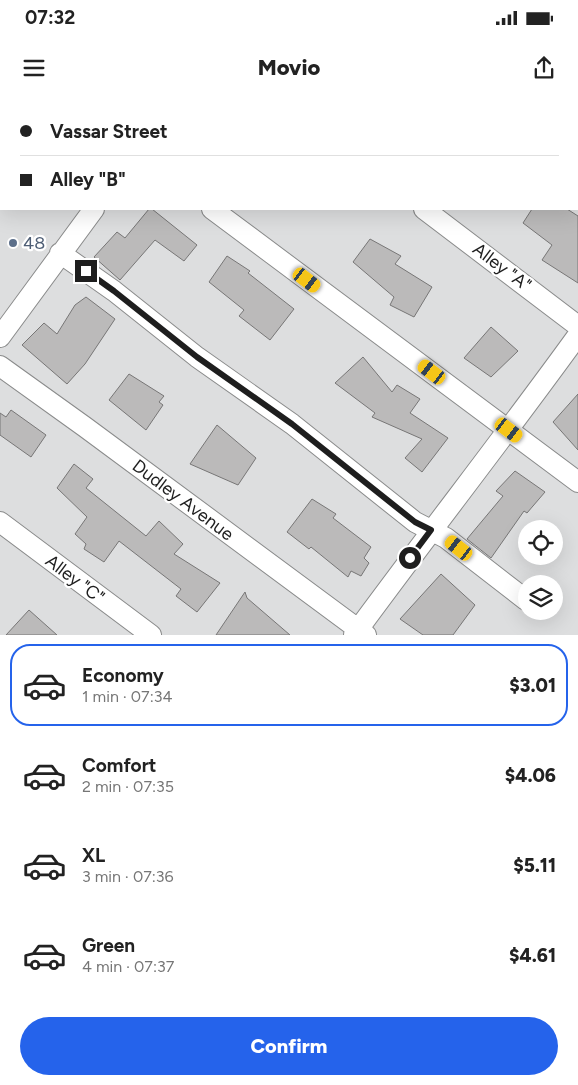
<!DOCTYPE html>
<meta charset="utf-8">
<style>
body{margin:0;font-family:Figtree,sans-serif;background:#f6f6f6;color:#222;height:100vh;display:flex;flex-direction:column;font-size:19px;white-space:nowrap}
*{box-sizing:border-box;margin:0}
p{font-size:16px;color:#767676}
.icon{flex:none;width:28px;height:28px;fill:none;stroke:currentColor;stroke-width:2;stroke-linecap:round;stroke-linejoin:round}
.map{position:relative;height:535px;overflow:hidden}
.drawer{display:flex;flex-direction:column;background:#fff;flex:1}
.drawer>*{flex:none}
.top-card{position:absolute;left:0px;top:0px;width:579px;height:110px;box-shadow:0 5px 20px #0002;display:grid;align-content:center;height:110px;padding:0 20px;background:#fff}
.tools{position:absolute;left:518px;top:420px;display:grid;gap:10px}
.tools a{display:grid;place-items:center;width:45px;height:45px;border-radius:50%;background:#fff;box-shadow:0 5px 20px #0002;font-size:25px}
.end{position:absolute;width:22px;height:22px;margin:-11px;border:6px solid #1e1e1e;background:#fff;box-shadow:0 0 0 2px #fff}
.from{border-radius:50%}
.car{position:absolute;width:15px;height:30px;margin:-15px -8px;border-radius:6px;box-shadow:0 0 4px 1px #0007;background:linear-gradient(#f5c518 24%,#345 0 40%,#f5c518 0 76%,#345 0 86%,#f5c518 0)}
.top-card b{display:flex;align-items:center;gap:18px;height:48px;font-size:19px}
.top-card b+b{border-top:1px solid #e0e0e0}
.top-card i{width:12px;height:12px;background:#222}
ul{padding:9px 0 0;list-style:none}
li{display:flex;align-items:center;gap:15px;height:82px;margin:0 10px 8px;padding:0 10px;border:2px solid transparent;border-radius:20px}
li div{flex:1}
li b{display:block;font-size:19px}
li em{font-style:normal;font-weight:800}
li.active{border-color:#2563eb}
li>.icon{width:45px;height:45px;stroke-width:1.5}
.button{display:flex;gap:10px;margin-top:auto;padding:10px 20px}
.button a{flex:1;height:58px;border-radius:30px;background:#2563eb;color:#fff;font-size:20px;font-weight:800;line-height:58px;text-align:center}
.status{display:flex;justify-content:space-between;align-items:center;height:35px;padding:0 25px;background:#fff;direction:ltr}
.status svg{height:14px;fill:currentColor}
header{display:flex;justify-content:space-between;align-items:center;height:65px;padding:0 20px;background:#fff;font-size:22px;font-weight:800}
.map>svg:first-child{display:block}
.building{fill:#bbbaba;stroke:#777676}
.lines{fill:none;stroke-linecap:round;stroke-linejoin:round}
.minor-casing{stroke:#8a8b8b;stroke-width:22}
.minor{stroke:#fff;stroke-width:20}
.route{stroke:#1e1e1e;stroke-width:6}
.service-dot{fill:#5c6f8a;stroke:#fff;stroke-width:2}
.labels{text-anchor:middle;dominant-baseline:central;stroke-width:4.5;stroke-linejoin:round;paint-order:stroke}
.service-label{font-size:18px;fill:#4e5e75;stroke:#fff;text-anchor:start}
.street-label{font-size:18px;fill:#1e1e1e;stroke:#fff}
</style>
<div class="status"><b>07:32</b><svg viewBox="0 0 49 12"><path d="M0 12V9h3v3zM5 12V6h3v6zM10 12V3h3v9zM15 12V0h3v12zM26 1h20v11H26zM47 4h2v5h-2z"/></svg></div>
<header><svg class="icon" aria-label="menu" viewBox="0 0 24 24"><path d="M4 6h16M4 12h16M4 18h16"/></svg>Movio<svg class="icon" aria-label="share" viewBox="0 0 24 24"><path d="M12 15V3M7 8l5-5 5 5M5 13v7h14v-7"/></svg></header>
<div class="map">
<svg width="578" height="535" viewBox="0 0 578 535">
<rect width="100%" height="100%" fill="#dddedf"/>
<!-- building -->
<path class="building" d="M 149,109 L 152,109 L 197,145 L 184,161 L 155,140 L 120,180 L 94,157 L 117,132 L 125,138 Z
M 532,109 L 567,109 L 578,116 L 578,183 L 542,160 L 552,145 L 523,123 Z
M 370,139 L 401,156 L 395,164 L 432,187 L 414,217 L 390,205 L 394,197 L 353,162 Z
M 227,156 L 250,171 L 248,173 L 294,209 L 270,240 L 239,216 L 244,210 L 209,182 Z
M 86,197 L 115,219 L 85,264 L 67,284 L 22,245 L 44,223 L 57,234 L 75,205 Z
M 491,227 L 518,251 L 491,277 L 464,258 Z
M 363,257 L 392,292 L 397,285 L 420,299 L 410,313 L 448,338 L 422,372 L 405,358 L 422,339 L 372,317 L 375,313 L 335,283 Z
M 129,274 L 164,296 L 159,302 L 163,305 L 146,330 L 109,300 Z
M 578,294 L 578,350 L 553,322 Z
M 11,310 L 46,335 L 31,357 L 0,335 L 0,313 L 6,317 Z
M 217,325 L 256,358 L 238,385 L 190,364 Z
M 74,364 L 93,379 L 86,388 L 146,436 L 159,421 L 183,444 L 174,454 L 220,483 L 197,512 L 176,496 L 181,489 L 119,441 L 104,462 L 84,449 L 86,444 L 75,434 L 87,417 L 57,388 Z
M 515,371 L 545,392 L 527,413 L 524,411 L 491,458 L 467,439 L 503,396 L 496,391 Z
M 312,399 L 336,414 L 333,418 L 371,447 L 364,458 L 369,463 L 361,476 L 351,471 L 348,477 L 311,447 L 309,449 L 287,432 Z
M 441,474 L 475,505 L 453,535 L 423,535 L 400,519 Z
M 245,492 L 247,498 L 290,535 L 216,535 Z
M 29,510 L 57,535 L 6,535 Z"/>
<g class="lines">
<defs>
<path id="minor" d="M 66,0 L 68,1
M 269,0 L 271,1
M 496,0 L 497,1
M 175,1 L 176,0
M 578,26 L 578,25
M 578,62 L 578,63
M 212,109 L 578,382
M 424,109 L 578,226
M 60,153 L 114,191 L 197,257 L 292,324 L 415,422 L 446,438 L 526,500
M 0,237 L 94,109
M 0,266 L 85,327 L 366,535
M 0,422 L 151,535
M 354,535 C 428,434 505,336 578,235"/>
</defs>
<!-- minor casing -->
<use href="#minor" class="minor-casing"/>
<!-- minor -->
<use href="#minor" class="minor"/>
</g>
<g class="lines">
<!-- route -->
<path class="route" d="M 86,171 L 114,191 L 197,257 L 292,324 L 415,422 L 431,430 L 410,458"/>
</g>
<!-- markers -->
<circle class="service-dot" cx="13" cy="143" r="5"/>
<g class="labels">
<!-- service labels -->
<g class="service-label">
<text x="23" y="143">48</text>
</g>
<!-- street labels -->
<g class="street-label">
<text transform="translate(502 167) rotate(37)">Alley "A"</text>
<text transform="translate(183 400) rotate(37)">Dudley Avenue</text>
<text transform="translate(75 479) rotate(37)">Alley "C"</text>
</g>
</g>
</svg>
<div class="tools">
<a><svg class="icon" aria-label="locate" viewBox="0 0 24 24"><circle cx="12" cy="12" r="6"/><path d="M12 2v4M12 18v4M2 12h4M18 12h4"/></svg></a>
<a><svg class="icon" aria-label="layers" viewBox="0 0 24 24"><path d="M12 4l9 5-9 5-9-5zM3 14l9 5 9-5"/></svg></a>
</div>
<i class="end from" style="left:410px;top:458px"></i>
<i class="end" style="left:86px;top:171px"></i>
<i class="car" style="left:307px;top:180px;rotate:127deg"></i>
<i class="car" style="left:432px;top:272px;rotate:307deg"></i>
<i class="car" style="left:509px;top:330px;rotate:127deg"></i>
<i class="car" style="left:459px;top:448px;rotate:308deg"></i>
<div class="top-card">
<b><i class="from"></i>Vassar Street</b>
<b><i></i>Alley &quot;B&quot;</b>
</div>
</div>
<section class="drawer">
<ul>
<li class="active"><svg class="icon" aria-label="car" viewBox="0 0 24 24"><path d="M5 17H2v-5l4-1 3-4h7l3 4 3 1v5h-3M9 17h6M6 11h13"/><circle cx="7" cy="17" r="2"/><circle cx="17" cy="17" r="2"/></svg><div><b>Economy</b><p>1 min · 07:34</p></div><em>$3.01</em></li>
<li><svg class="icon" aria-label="car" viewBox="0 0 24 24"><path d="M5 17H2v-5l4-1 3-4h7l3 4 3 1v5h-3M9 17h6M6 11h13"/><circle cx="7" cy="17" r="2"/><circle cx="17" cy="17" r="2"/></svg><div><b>Comfort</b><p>2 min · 07:35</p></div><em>$4.06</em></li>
<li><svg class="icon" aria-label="car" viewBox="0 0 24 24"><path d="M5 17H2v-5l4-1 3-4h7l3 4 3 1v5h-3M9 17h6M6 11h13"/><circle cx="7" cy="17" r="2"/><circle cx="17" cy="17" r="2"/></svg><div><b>XL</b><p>3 min · 07:36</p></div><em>$5.11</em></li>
<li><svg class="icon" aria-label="car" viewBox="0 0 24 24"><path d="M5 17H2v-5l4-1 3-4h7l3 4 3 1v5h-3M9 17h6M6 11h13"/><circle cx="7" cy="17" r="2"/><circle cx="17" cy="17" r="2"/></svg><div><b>Green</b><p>4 min · 07:37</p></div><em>$4.61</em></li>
</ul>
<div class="button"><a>Confirm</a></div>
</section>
